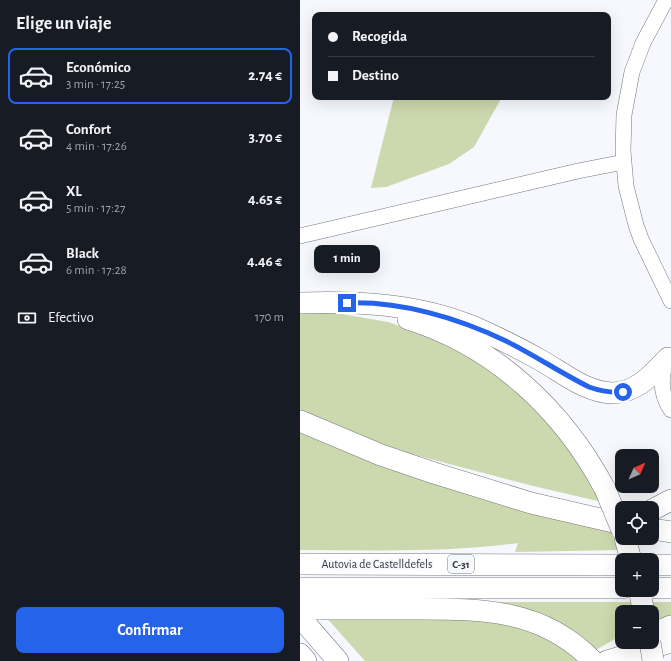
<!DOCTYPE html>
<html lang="es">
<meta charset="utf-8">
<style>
body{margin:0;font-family:"Alegreya Sans",sans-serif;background:#242831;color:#f1f3f6;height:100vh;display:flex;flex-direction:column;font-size:15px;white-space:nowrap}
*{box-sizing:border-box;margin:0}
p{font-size:13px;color:#9ea1a6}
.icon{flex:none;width:22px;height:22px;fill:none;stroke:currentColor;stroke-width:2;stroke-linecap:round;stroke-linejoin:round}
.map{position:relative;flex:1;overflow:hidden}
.sheet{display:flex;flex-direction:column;background:#171b24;width:300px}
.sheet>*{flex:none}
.hud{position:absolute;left:12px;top:12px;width:299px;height:88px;border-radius:8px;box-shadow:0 4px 16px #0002;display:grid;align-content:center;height:88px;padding:0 16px;background:#171b24}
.needle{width:26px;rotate:45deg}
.controls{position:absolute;left:315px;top:449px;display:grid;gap:8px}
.controls a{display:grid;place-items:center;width:44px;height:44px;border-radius:8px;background:#171b24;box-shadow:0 4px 16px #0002;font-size:20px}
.end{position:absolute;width:18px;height:18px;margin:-9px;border:5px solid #2563eb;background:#fff;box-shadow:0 0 0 2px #fff}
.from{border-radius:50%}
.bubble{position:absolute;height:28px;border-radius:8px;background:#171b24;box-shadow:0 4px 16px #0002;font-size:13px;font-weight:700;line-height:28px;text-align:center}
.hud b{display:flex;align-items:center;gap:14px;height:38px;font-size:15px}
.hud b+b{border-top:1px solid #363941}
.hud i{width:10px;height:10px;background:#f1f3f6}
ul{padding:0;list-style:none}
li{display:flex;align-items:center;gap:12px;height:56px;margin:0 8px 6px;padding:0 8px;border:2px solid transparent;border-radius:8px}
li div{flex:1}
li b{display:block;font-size:15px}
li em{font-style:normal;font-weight:700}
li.current{border-color:#2563eb}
li>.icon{width:36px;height:36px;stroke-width:1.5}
h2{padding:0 16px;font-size:18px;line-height:48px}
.pay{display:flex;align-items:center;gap:10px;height:44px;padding:0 16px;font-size:15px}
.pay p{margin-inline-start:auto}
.button{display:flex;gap:8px;margin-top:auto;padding:8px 16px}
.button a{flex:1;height:46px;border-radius:8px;background:#2563eb;color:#fff;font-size:16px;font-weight:700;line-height:46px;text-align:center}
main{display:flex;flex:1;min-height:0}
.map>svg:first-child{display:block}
.green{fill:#ccd8ad}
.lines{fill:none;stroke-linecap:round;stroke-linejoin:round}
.minor-casing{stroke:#74777d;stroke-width:16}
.highway-casing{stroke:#74777d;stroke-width:22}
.minor{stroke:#fff;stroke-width:15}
.highway{stroke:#fff;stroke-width:21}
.highway-bridge-casing{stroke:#74777d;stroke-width:22;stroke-linecap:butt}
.highway-bridge{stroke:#fff;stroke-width:21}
.route{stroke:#2563eb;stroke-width:5}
.labels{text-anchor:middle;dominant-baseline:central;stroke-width:4;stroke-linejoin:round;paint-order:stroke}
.shield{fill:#f6f8fe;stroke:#707276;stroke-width:1}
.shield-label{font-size:11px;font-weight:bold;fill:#37383b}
.street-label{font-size:12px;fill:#37383b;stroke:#f6f8fe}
</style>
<main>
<section class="sheet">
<h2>Elige un viaje</h2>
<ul>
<li class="current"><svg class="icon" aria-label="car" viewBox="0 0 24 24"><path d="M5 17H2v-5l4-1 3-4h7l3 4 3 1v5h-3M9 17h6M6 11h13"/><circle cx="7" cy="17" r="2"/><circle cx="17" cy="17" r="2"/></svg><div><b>Económico</b><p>3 min · 17:25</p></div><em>2.74 €</em></li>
<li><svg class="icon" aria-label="car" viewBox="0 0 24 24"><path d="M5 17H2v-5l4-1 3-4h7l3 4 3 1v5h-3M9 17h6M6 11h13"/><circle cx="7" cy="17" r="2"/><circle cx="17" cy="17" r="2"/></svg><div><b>Confort</b><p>4 min · 17:26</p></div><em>3.70 €</em></li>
<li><svg class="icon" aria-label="car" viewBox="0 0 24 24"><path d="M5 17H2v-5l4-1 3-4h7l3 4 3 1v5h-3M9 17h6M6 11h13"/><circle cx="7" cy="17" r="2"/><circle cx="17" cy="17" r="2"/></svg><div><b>XL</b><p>5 min · 17:27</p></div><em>4.65 €</em></li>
<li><svg class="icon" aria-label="car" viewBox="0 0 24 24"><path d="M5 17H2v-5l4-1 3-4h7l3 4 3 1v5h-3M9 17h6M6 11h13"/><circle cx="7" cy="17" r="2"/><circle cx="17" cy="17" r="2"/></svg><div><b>Black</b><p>6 min · 17:28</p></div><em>4.46 €</em></li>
</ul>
<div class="pay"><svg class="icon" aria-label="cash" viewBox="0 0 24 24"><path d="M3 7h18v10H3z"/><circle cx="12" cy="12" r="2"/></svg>Efectivo<p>170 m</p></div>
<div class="button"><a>Confirmar</a></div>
</section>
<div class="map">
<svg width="371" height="661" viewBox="0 0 371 661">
<rect width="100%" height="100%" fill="#f6f8fe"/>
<!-- green -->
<path class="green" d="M 94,97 L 202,97 L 174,147 L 149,164 L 86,187 L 71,188 Z
M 0,311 L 42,314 L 88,322 L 118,332 L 138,341 L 185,366 L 225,397 L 271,448 L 302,502 L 233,486 L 85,447 L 0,414 Z
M 0,429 L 312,528 L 319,550 L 215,552 L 218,543 C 146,553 73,550 0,550 Z
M 201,602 L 371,602 L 371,616 L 352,622 L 352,612 L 322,612 L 322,635 L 294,651 L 201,606 Z
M 24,615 L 162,617 L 232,629 L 280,659 L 277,661 L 65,661 Z"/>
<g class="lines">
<defs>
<path id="minor" d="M 366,0 L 343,43 L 332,72 L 324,115 L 323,151 L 326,186 L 336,225 L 341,239 L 371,301
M 0,236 L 278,171 L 324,162
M 367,359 C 360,377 360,394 371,410"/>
<path id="highway" d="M 0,303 C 58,301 119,304 174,327 C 197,337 219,348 242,361 C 263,373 287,393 313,393 C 338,392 352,374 368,358
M 108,319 C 195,346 263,410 305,489
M 0,421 L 81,455 L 134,473 L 231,503 L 322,524
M 352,510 L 371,500
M 352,529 L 371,532
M 325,538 L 331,560
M 0,564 L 322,565
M 352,565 L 371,565
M 0,588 L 322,588
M 352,588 L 371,588
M 339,590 L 344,612
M 0,609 C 36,609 73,609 109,609 C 179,609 241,607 293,661
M 0,617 L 38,661
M 352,634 L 371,626
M 0,654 L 6,661
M 307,661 L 371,642"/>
</defs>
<!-- minor casing -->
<use href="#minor" class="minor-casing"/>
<!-- highway casing -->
<use href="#highway" class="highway-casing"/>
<!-- minor -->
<use href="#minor" class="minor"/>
<!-- highway -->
<use href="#highway" class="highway"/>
<defs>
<path id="highway-bridge" d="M 305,489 L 322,530
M 350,642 L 353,660"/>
</defs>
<!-- highway-bridge casing -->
<use href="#highway-bridge" class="highway-bridge-casing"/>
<!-- highway-bridge -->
<use href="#highway-bridge" class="highway-bridge"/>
</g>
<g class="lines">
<!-- route -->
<path class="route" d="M 47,303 C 101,301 158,318 206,341 C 234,355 261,373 289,387 C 300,391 310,393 323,392"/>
</g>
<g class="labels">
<!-- shield labels -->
<rect class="shield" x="148" y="555" width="26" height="18" rx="3"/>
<g class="shield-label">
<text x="161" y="564">C-31</text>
</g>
<!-- street labels -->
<g class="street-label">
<text x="77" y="564">Autovia de Castelldefels</text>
</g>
</g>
</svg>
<div class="controls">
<a><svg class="needle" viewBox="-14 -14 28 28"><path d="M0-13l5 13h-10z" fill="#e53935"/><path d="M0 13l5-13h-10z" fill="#9ea1a6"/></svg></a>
<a><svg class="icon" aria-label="locate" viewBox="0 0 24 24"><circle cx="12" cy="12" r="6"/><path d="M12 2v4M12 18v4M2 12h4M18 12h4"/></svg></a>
<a>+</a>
<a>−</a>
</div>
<i class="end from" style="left:323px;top:392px"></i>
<i class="end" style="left:47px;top:303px"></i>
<div class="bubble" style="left:14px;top:245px;width:66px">1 min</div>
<div class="hud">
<b><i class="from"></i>Recogida</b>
<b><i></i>Destino</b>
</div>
</div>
</main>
